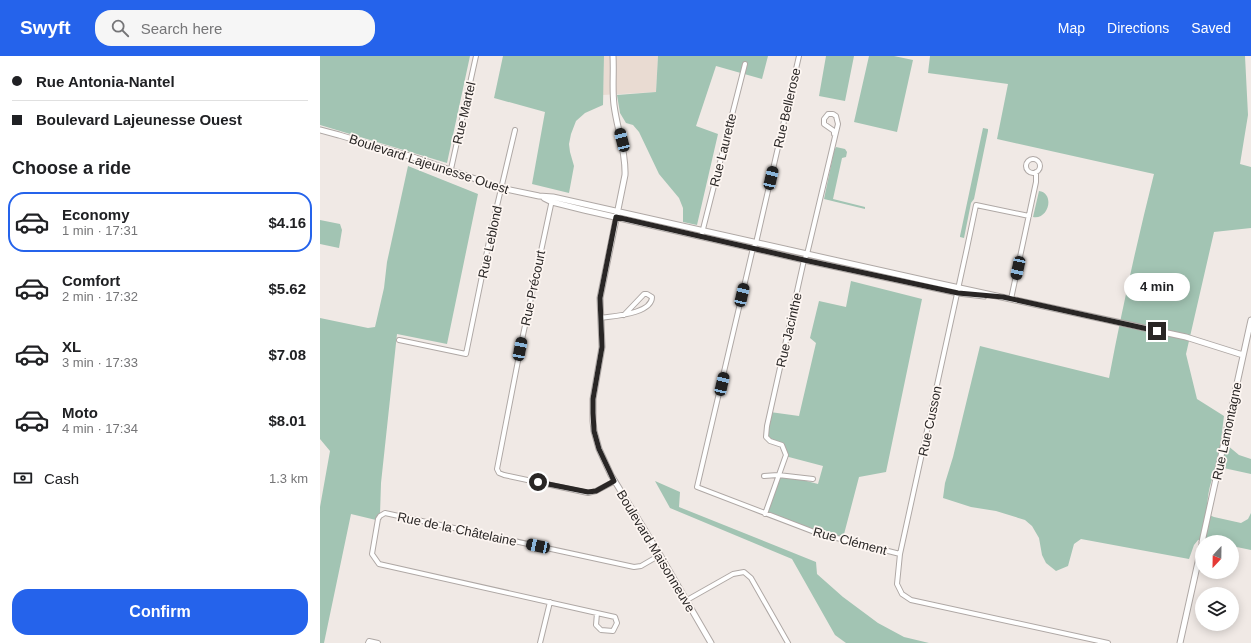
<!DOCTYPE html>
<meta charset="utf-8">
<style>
body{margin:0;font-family:Helvetica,sans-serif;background:#f6f6f6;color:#202124;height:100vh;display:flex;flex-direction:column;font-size:15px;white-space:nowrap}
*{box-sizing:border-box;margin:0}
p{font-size:13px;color:#757577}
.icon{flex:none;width:22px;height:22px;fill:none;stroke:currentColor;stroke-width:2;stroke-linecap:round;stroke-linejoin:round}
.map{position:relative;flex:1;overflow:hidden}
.panel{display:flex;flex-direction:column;background:#fff;width:320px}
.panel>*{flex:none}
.banner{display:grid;align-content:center;height:88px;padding:0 12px;background:#fff}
.needle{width:26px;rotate:202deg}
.controls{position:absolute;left:875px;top:479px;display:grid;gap:8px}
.controls a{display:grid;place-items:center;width:44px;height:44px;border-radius:50%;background:#fff;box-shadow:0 2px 10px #0003;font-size:20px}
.end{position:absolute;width:18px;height:18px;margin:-9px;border:5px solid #292625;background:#fff;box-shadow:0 0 0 2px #fff}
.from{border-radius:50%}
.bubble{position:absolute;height:28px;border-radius:14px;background:#fff;box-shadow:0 2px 10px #0003;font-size:13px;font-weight:700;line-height:28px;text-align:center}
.car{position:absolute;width:12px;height:24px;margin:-12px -6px;border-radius:5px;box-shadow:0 0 3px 1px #0007;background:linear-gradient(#222 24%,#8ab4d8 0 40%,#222 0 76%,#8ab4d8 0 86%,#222 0)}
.banner b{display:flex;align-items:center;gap:14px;height:38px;font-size:15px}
.banner b+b{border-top:1px solid #e0e0e0}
.banner i{width:10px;height:10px;background:#202124}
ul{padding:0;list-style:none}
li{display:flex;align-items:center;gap:12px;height:60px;margin:0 8px 6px;padding:0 4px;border:2px solid transparent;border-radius:16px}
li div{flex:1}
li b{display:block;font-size:15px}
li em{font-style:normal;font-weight:700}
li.active{border-color:#2563eb}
li>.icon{width:36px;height:36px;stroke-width:1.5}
h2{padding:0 12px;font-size:18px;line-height:48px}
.pay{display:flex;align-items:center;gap:10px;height:44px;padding:0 12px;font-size:15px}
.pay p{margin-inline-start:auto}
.cta{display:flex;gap:8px;margin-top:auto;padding:8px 12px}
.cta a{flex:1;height:46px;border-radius:16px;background:#2563eb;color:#fff;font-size:16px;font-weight:700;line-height:46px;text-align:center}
header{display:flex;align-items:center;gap:24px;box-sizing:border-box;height:56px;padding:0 20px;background:#2563eb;color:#fff}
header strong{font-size:19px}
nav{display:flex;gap:22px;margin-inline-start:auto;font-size:14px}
.search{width:280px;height:36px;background:#f6f6f6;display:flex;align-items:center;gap:10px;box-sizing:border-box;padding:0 14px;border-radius:16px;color:#757577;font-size:15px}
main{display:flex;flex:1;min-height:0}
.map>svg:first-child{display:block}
.built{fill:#e9dbd2}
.green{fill:#a2c4b3}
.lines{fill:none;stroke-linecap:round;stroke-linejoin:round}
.minor-casing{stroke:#afa8a5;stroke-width:6}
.tertiary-casing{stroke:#afa8a5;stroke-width:7}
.minor{stroke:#fff;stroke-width:4}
.tertiary{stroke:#fff;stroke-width:5}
.route{stroke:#292625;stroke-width:5}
.labels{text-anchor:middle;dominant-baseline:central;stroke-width:3.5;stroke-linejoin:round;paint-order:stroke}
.street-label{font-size:13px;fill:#292625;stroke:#fdf6f2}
</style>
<header>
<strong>Swyft</strong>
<div class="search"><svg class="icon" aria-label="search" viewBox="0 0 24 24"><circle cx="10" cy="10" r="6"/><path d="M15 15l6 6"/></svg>Search here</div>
<nav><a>Map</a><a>Directions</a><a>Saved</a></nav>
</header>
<main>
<section class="panel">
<div class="banner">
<b><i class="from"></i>Rue Antonia-Nantel</b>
<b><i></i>Boulevard Lajeunesse Ouest</b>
</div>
<h2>Choose a ride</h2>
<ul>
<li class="active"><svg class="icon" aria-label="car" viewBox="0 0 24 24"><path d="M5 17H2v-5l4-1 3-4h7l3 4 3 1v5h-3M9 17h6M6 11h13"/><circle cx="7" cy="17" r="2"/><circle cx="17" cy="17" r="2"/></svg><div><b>Economy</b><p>1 min · 17:31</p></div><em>$4.16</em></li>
<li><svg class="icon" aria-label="car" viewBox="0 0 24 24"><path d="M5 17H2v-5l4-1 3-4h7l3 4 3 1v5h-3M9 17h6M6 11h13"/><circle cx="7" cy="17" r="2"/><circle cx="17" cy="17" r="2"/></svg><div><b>Comfort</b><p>2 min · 17:32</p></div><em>$5.62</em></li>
<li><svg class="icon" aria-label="car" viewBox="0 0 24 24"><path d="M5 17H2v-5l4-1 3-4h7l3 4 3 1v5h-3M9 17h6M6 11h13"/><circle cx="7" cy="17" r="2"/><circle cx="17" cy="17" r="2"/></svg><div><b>XL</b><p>3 min · 17:33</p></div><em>$7.08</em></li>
<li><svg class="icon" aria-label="car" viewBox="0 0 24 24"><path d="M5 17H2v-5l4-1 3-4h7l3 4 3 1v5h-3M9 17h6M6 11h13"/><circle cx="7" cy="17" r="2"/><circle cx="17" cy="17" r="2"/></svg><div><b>Moto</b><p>4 min · 17:34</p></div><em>$8.01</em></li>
</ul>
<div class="pay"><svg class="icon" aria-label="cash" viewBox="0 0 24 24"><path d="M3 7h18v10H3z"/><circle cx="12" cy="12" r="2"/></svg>Cash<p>1.3 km</p></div>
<div class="cta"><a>Confirm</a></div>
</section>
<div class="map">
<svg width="931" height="587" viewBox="0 0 931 587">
<rect width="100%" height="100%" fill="#f0e9e5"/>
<!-- built -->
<path class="built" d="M 284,0 L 338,0 L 336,36 L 283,39 Z"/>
<!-- green -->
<path class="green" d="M 0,0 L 150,0 L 127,107 L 0,69 Z
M 183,0 L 284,0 L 283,49 L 265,57 L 256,65 L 251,78 L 249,88 L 250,96 L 254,110 L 249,137 L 212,128 L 225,56 L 174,42 Z
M 338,0 L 448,0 L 442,23 L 396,10 L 376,70 L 398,78 L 377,169 L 363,166 L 363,152 L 359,142 L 339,118 L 319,76 L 313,69 L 306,67 L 300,57 L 297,39 L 336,36 Z
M 506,0 L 534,0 L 525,45 L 499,40 Z
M 549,0 L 574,0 L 593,4 L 577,76 L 534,66 Z
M 610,0 L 925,0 L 928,59 L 920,108 L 931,111 L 931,172 L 894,176 L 866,298 L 877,343 L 904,360 L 901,384 L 919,399 L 931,403 L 931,418 L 899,411 C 889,423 887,443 887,458 L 894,461 L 921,467 L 928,463 L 931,457 L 931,494 L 912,490 L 912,486 L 895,486 L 884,483 L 878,484 L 874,489 L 869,503 L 761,483 L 754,488 L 748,510 L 736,515 L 726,507 L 722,499 L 719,482 L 712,470 L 705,464 L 676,455 L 651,451 L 623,442 L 625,427 L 633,401 L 660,290 L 789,322 C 802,253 817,186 834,118 L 677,83 L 688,28 L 608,17 Z
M 663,72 L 668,73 L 668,75 L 654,143 L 651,147 L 644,182 L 640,181 L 640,180 Z
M 516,91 L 525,93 L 527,96 L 526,101 L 522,102 L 513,143 L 545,151 L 545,153 L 504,143 L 514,95 Z
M 88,110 L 158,138 L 127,288 L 77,278 L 61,427 L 60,458 L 56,464 L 31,458 L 4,587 L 0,587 L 0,451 L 10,395 L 0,383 L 0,262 L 48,272 L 55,271 L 64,232 L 67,206 Z
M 719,135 C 735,137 729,164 713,161 Z
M 0,164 L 20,168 L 22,174 L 19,192 L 0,188 Z
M 531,225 L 602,243 L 566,416 L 539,421 L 523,482 L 498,478 L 445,458 L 460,418 L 498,428 L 503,410 L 465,400 L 461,388 L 446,381 L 450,356 L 479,360 L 496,287 L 490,282 L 499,245 L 526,251 Z
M 335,425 L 360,436 L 359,451 L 496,506 L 497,518 L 523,541 L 558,567 L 584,581 L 609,587 L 526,587 L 515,579 L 472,503 L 350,452 Z"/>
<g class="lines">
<defs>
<path id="minor" d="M 479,0 L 436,187 L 433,192 L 377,431 L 497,477 L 580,498 L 577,528 L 582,538 L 591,544 L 788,587
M706 110a7 7 0 1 1 14 0a7 7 0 1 1-14 0Z
M 131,113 L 156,0
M 232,144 L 203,279 L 177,413 L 179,417 L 184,419 L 268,437 L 276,435 L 295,425
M 382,177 L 425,8
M 691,243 L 716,126 L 716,116
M 281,262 C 293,260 332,258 332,241 L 327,238 L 324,238 L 304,259
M 79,284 L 146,298 L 172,171 L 195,74
M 444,420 L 458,419 L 493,423
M 445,458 L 466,399 L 462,389 L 450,385 L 446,381 L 447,370 L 484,204 L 487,198 L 489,190 L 518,68 L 516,60 L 513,58 L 508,58 L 504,63 L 504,68 L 514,75 L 514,78
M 580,498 L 647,192 L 656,149 L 709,160
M 367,544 L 413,518 L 424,516 L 431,522 L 468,587
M 277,557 L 276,569 L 281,574 L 293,575 L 297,567 L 295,561 L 277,557 L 59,508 L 52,498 L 58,463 L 60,460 L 65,457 L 314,511 L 321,510 L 340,499
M 48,587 L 49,585 L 58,587
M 220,587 L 230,546"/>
<path id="tertiary" d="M 293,0 C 294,16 292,33 294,49 C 297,73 306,95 305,119 L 280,242 L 282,291 L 273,343 L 273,365 L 274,375 L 279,393 L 291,419 L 340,499 L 391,587
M 0,74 L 19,79 L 96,102 L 181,132 L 219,140 L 233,141 L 612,226 L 866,281 L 923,299
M 224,142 L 232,146 L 264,154 L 484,204 L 638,237 L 664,240
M 882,486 L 931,264
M 860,587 L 882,488"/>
</defs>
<!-- minor casing -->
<use href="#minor" class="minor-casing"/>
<!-- tertiary casing -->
<use href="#tertiary" class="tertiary-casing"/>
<!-- minor -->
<use href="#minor" class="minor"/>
<!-- tertiary -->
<use href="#tertiary" class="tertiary"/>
</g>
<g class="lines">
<!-- route -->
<path class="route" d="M 218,426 L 268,436 L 276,435 L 294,425 L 279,393 L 274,375 L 273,357 L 273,343 L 282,291 L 280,242 L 296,161 L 484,204 L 638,237 L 683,241 L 837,275"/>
</g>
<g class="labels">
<!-- street labels -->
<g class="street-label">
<text transform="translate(467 52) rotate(-77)">Rue Bellerose</text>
<text transform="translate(144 57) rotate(-77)">Rue Martel</text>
<text transform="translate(403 94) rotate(-76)">Rue Laurette</text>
<text transform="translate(109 108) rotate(18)">Boulevard Lajeunesse Ouest</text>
<text transform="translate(170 186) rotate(-78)">Rue Leblond</text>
<text transform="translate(213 232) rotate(-78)">Rue Précourt</text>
<text transform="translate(469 274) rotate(-77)">Rue Jacinthe</text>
<text transform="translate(610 365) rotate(-78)">Rue Cusson</text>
<text transform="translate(907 375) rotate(-78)">Rue Lamontagne</text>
<text transform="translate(137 473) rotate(12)">Rue de la Châtelaine</text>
<text transform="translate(530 485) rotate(15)">Rue Clément</text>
<text transform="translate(336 495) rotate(59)">Boulevard Maisonneuve</text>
</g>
</g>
</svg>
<div class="controls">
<a><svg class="needle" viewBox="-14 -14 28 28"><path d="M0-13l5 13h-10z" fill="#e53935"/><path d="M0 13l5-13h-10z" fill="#757577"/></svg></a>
<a><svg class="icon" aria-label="layers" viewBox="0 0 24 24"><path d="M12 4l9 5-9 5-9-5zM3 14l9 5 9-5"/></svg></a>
</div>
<i class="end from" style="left:218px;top:426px"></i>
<i class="end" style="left:837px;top:275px"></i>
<div class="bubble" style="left:804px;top:217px;width:66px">4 min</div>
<i class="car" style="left:302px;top:84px;rotate:346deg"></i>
<i class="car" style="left:451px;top:122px;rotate:13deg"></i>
<i class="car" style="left:698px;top:212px;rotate:192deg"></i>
<i class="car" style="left:422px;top:239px;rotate:13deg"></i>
<i class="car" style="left:200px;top:293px;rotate:11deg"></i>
<i class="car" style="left:402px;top:328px;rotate:13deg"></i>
<i class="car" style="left:218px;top:490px;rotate:282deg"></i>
</div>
</main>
